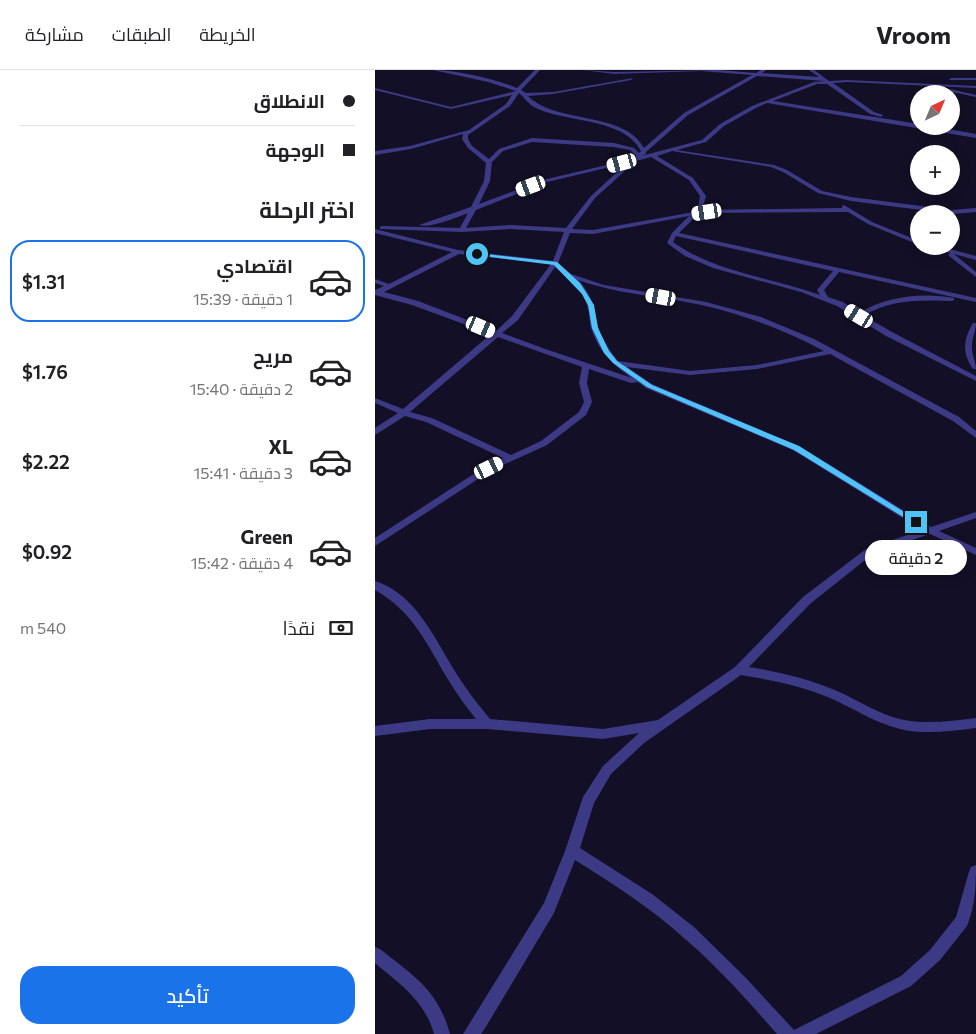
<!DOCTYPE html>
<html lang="ar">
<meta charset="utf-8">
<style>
body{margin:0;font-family:Commissioner,Cairo,sans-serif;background:#f6f6f6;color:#202124;direction:rtl;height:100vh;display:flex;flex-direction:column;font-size:19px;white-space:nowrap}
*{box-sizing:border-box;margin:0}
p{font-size:16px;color:#757577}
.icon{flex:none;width:28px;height:28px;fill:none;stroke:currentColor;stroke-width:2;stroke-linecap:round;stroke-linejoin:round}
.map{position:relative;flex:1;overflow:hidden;direction:ltr}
.panel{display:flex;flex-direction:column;background:#fff;width:375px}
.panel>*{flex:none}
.hud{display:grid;align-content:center;height:110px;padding:0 20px;background:#fff}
.needle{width:32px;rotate:44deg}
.buttons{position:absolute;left:535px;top:15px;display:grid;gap:10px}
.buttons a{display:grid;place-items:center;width:50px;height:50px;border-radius:50%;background:#fff;box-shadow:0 2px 12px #0003;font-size:25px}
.end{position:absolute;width:22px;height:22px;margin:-11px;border:6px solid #4fc3f7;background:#111;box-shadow:0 0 0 2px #111}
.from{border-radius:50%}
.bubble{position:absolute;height:35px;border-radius:18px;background:#fff;box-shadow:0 2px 12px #0003;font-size:16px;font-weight:600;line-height:35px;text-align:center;direction:rtl}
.car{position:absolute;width:15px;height:30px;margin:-15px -8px;border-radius:6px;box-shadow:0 0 4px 1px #0007;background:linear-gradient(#fff 24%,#345 0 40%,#fff 0 76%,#345 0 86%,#fff 0)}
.hud b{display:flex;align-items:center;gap:18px;height:48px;font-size:19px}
.hud b+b{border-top:1px solid #e0e0e0}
.hud i{width:12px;height:12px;background:#202124}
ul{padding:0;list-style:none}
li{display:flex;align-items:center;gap:15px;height:82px;margin:0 10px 8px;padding:0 10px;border:2px solid transparent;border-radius:20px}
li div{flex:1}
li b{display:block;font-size:19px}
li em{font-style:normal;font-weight:600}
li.active{border-color:#1a73e8}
li>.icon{width:45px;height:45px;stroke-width:1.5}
h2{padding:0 20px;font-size:22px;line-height:60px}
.pay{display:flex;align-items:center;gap:12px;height:55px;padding:0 20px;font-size:19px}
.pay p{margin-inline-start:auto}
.cta{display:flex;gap:10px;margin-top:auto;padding:10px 20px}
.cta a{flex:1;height:58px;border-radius:20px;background:#1a73e8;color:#fff;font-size:20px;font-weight:600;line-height:58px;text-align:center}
header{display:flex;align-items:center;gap:30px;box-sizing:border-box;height:70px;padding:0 25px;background:#fff;border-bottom:1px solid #e0e0e0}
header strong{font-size:24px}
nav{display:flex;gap:28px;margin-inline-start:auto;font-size:18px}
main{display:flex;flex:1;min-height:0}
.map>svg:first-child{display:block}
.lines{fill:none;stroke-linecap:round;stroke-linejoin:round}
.street{fill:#3d3a85;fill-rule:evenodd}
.route{fill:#4fc3f7}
</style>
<header>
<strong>Vroom</strong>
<nav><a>الخريطة</a><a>الطبقات</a><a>مشاركة</a></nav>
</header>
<main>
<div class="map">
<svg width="601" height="964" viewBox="0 0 601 964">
<rect width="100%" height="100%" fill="#130f26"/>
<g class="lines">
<!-- street -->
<path class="street" d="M 58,0 C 82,0 120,9 142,18 L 160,0 L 165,0 L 146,20 L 151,23 L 178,22 L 258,8 L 256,10 L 178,24 L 153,26 C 180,54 250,41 269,78 L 309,43 L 377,5 L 326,1 L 239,4 L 208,0 L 239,2 L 344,0 L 381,3 L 386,0 L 391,0 L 387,3 L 444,7 L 434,0 L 439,0 L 454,11 L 472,10 L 601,16 L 601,18 L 472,12 L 458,13 L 499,42 L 508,45 L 506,47 L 495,44 L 452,14 L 442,14 L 398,31 L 544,54 L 544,56 L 556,56 L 601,64 L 601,68 L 392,33 L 381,38 L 349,56 L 331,72 L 302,80 L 399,95 L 412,100 L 447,121 L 476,127 L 577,140 L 601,138 L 601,142 L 577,144 L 476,131 L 443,123 L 408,102 L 396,97 L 297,81 L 282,86 L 318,108 L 331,126 L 327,140 L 467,138 L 467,136 L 469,135 L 497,152 L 544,171 L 544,175 L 493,154 L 473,142 L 332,143 L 323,144 L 304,163 L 601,228 L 601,232 L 464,202 L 449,220 L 453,227 L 468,232 L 484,243 C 510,226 549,222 579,228 L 579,230 L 577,231 C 547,230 515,229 489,246 L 517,262 L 601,306 L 601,311 L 511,266 L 462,236 L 426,222 L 338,198 L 310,186 L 292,173 L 297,163 L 314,146 L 218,164 L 195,163 L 183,193 L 196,204 L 229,215 L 331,232 L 386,247 L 439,269 L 584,347 L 601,361 L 601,368 L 578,351 L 455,284 L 382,299 L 315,305 L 252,297 L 277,314 L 424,376 L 556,457 L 601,442 L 601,448 L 564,461 L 601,478 L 601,485 L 555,464 L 499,483 L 436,533 L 374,597 C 404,602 434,609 462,621 C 483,630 503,644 525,649 C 550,655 576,651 601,648 L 601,658 C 576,661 550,665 525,659 C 500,653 478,638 455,628 C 427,616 396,610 366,605 L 269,673 L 236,704 L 219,733 L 205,778 L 277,824 L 319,857 L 370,907 L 419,960 L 526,906 L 555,880 L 581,847 L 594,802 L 596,797 L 601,795 C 601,817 600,836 592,856 L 565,890 L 536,916 L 441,964 L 402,964 C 373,931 343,897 309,868 C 276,838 238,814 200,790 L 179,843 L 112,955 L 106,964 L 88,964 L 169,833 L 190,781 L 208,727 L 228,696 L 264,663 L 228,669 L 112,659 L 55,659 L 0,666 L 0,656 L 55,649 L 101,649 C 91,637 82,624 74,611 C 52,575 39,542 0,520 L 0,511 C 42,524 61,572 83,606 C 92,621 104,635 115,649 L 228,659 L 283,650 L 360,597 L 428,527 L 491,479 L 547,460 L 418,380 L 271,318 L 263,312 L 256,313 L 214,299 L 212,313 L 217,332 L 211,345 L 172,375 L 117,400 L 0,476 L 0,468 L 111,396 L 128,388 L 51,352 L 30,346 L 0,365 L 0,358 L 23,343 L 0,333 L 0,328 L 28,339 L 116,264 L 37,235 L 0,225 L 0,220 L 9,216 L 0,213 L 0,209 L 14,214 L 77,182 L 0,163 L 0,159 L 83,180 L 178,191 L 189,162 L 135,159 L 87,162 L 5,159 L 5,157 L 7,156 L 85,158 L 93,143 C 83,147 53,159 44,155 L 96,137 L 109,111 L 111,93 L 93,78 L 87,69 L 88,64 L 36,79 L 0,85 L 0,81 L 35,76 L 94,60 L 131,34 L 137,25 L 76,39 L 0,20 L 0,18 L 76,37 L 141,21 L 113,12 ZM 382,6 L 449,11 L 439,12 L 377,36 L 345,54 L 327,70 L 266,86 L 271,84 L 271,82 L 313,45 ZM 144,23 C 149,27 154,35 161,38 C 191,53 248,47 266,81 L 264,83 L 259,78 L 239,73 L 157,68 L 124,79 L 114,89 L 97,76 L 93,69 L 93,65 L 135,36 ZM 157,72 L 239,77 L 255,80 L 261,86 L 257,89 L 168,110 L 104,134 L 115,111 L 117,92 L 128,81 ZM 276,87 L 314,110 L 325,126 L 323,138 L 319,142 L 218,160 L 197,159 L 220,128 L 261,91 ZM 252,93 L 216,126 L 191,158 L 135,155 L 91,158 L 101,140 L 172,112 ZM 301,166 L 458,201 L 442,220 L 445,225 C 396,207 341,203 298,172 ZM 84,184 L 176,194 L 137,246 L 121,261 L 43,231 L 9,222 ZM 180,197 C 192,208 207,219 212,235 C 215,242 214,251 216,258 C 224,282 237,294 257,308 L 173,280 L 127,263 L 143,250 ZM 203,210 C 245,225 288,226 331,236 C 372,246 412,261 449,281 L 382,295 L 315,301 L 243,291 C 235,281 227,269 223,257 C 218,237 219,227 203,210 ZM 123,267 L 207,297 L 204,313 L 209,332 L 204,342 L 166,371 L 136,385 L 57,348 L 35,342 Z
M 576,8 L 601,8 L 601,10 L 574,10 Z
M 575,19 L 601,25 L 601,27 L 573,21 Z
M 551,176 L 563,176 L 601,186 L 601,190 L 579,184 L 601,202 L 601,207 L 574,186 L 573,185 L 575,183 Z
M 598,253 L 601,253 C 601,262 596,269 597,278 C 597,286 601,292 601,299 L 598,299 C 587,283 588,270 598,253 Z
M 0,877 L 5,879 C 39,906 63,920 75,964 L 59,964 C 50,931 25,914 0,893 Z"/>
</g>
<!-- route -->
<path class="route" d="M 102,183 L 182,192 L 205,213 L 219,235 L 223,258 L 234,281 L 242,291 L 277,315 L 424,376 L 545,452 L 538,453 L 419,380 L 272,317 L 238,293 L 229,283 L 217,258 L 213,235 L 207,224 L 179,195 L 100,185 Z"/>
</svg>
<div class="buttons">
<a><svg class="needle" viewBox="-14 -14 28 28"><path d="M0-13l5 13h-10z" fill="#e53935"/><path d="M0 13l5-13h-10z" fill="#757577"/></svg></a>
<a>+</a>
<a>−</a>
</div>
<i class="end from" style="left:102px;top:184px"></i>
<i class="end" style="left:541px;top:452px"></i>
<div class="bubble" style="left:490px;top:470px;width:102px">2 دقيقة</div>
<i class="car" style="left:247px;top:93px;rotate:255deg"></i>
<i class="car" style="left:156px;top:116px;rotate:250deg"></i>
<i class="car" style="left:332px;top:142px;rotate:261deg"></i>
<i class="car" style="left:286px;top:227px;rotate:280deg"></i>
<i class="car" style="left:484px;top:246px;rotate:301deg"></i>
<i class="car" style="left:106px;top:257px;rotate:113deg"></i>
<i class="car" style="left:114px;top:398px;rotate:64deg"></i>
</div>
<section class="panel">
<div class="hud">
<b><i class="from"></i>الانطلاق</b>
<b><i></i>الوجهة</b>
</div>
<h2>اختر الرحلة</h2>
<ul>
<li class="active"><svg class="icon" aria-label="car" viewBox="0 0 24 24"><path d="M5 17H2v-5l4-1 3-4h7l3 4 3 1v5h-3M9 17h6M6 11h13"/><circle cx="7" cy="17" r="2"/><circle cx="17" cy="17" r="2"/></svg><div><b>اقتصادي</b><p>1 دقيقة · 15:39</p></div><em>$1.31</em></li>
<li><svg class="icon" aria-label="car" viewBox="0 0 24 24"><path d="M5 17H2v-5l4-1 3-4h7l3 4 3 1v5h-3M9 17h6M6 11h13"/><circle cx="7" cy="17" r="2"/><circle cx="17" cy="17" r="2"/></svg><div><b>مريح</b><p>2 دقيقة · 15:40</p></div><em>$1.76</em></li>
<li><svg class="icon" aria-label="car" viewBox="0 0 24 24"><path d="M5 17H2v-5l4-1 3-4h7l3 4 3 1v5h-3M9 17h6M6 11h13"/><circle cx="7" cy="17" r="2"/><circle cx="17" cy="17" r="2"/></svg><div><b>XL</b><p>3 دقيقة · 15:41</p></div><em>$2.22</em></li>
<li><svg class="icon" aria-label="car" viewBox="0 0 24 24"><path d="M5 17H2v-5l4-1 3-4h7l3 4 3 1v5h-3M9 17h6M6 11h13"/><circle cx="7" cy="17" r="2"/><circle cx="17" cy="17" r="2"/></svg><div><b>Green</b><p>4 دقيقة · 15:42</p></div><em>$0.92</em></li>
</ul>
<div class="pay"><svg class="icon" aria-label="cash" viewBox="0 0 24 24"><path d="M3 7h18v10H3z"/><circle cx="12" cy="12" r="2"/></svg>نقدًا<p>540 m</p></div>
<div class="cta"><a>تأكيد</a></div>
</section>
</main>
